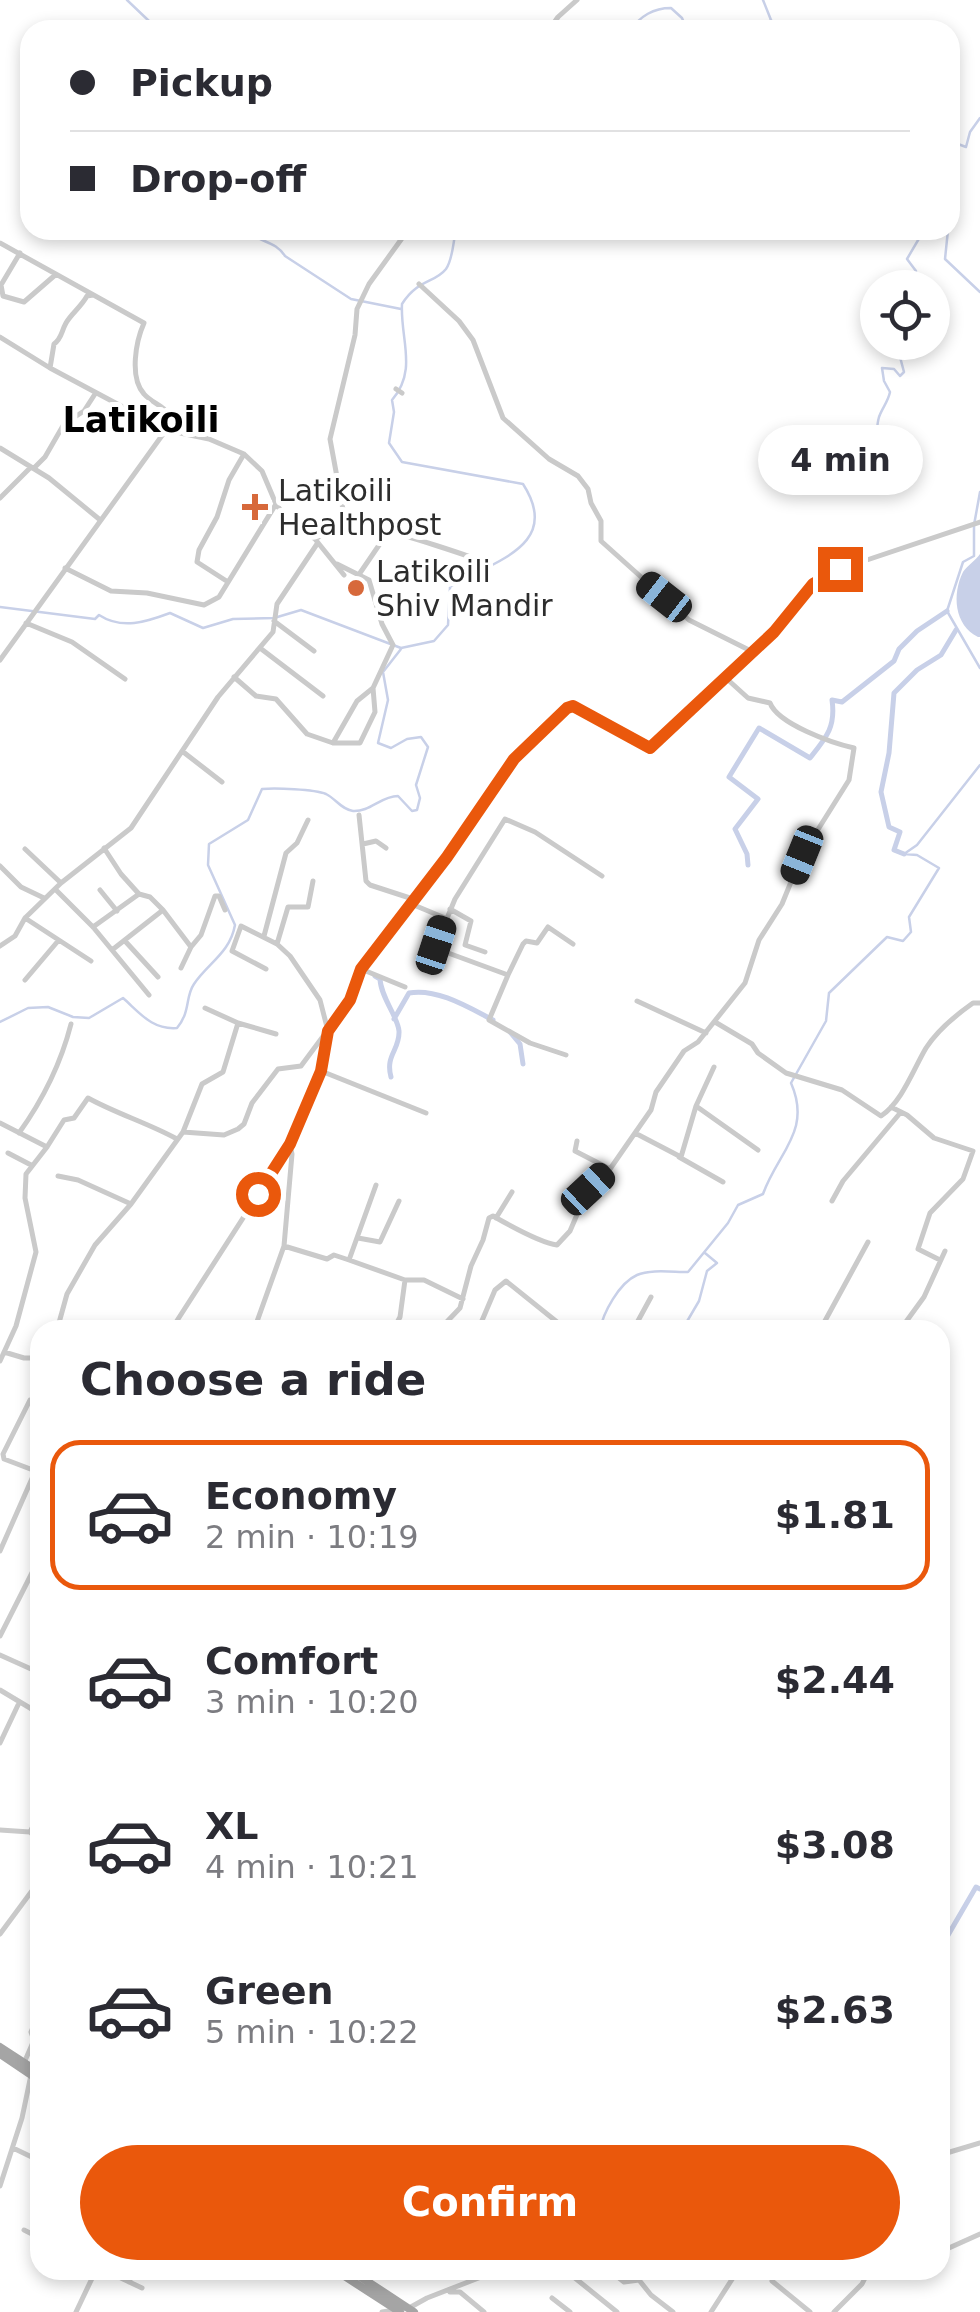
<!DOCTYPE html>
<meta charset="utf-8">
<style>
body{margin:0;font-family:"DejaVu Sans",sans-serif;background:#f2f2f3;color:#2b2b33;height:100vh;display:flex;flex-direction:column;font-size:38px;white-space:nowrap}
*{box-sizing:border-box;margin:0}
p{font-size:32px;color:#7c7c81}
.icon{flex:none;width:55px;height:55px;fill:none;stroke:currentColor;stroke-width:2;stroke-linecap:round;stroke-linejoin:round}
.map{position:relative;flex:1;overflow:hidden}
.panel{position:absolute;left:30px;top:1320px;width:920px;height:960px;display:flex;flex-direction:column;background:#fff;border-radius:30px;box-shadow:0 5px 15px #0003}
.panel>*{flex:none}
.guide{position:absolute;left:20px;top:20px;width:940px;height:220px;border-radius:30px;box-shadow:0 5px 15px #0003;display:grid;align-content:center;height:220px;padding:0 50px;background:#fff}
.buttons{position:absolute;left:860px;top:270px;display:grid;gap:20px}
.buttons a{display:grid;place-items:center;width:90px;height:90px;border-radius:50%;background:#fff;box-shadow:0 5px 15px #0003;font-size:50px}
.end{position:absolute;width:45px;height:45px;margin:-22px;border:12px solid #ea580c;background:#fff;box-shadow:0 0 0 5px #fff}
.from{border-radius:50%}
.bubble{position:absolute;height:70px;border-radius:35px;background:#fff;box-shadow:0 5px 15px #0003;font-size:32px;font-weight:700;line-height:70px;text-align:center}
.car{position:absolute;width:30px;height:60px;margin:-30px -15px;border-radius:12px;box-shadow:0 0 8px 2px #0007;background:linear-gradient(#222 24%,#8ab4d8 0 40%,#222 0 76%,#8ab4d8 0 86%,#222 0)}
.guide b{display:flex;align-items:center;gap:35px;height:95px;font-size:38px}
.guide b+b{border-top:2px solid #e1e1e2}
.guide i{width:25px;height:25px;background:#2b2b33}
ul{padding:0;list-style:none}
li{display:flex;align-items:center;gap:30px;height:150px;margin:0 20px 15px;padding:0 30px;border:5px solid transparent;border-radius:30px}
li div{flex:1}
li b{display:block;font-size:38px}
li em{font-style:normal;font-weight:700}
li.on{border-color:#ea580c}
li>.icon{width:90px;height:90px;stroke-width:1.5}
h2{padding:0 50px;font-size:45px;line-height:120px}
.button{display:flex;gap:20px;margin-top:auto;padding:20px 50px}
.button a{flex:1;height:115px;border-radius:60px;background:#ea580c;color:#fff;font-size:40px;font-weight:700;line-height:115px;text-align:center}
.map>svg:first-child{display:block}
.water{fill:#c8d0e8}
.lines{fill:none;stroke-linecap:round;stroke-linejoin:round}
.stream{stroke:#c8d0e8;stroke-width:2.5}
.canal{stroke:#c8d0e8;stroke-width:5}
.minor{stroke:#cacaca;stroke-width:5}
.major{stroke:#a5a5a5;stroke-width:8}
.route{stroke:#ea580c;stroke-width:12}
.poi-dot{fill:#d7693b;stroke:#fff;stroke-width:4}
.labels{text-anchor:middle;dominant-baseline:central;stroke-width:10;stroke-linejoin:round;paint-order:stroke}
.poi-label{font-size:30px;fill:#2d2d2d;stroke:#fff;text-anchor:start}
.quarter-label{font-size:35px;font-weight:bold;fill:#000;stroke:#fff}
</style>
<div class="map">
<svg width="980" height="2312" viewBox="0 0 980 2312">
<rect width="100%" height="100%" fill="#fff"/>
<!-- water -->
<path class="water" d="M 980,554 L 980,637 L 978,637 C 954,625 952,594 963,572 C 967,566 976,560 980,554 Z"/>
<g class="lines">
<!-- stream -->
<path class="stream" d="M 127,0 L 149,21 L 149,30
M 763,0 L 771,20 L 765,24 L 764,30
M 771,20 L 779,30
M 630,30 C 641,16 653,8 671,8 L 682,18 L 687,30
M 950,141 L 966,147 L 970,132 L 980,118
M 248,230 C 258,243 275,240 285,256 L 351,299 L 401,309
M 948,230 L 945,259 L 980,292
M 907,288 L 908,281 L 916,271 L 907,259 L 924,230
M 871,454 C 879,441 875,431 879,417 C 882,408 888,402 890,392 L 884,381 L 882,368 L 894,369 L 900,376 L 904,372 L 896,342
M 980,492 L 974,525 L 974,556 L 963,562 L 947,611 L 980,668
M 0,607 L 95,619 L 99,615 C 122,630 146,622 170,613 L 203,628 L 233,619 L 274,618 L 301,610 L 401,648 L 434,641 L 448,625 L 450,587 C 493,561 563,546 523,484 L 402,462 L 389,443 L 394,412 L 392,400 C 418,370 400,339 402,304 C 418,279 435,283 446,269 C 453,259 453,242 456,230
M 0,1022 L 28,1008 L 48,1007 L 73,1017 L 89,1018 L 123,998 C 140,1013 152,1030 177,1028 C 191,1011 185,997 194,984 C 208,963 230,953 235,925 L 208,865 L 209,844 L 248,820 L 262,789 C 275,788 314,789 326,794 C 336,799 342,810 353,811 C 370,812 381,796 398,796 L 412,811 L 417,810 L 420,798 L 416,785 L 428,747 L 421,737 L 407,739 L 391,748 L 378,743 L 388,700 L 383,672 L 401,649
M 600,1330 C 603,1313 619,1283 637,1275 C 650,1269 672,1272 688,1272 L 728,1223 L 738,1205 L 763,1194 C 778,1152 812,1131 791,1083 L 826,1021 L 829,993 L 887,937 L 903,941 L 911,932 L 909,917 L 939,868 L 917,855 L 904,854 L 917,845 L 980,765
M 682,1330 L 699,1301 L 707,1271 L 717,1263 L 705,1253"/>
<!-- canal -->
<path class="canal" d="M 904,854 L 894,850 L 900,832 L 889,827 L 881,792 L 889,753 L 894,693 L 917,670 L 941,655 L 956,630
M 748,865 L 747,854 L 735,829 L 758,799 L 729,777 L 759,728 L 810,758 C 826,738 836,727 832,700 L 842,702 L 894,661 L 899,649 L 917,631 L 947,611
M 375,976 L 380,979 C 381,998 398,1017 399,1031 C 400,1050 385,1055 391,1077
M 394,1019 L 409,993 C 437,988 468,1007 493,1020
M 510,1032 L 520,1044 L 523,1064
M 940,1949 L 976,1887 L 980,1889"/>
<!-- minor -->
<path class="minor" d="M 549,30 L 558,17 L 577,0
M 0,243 L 144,323 C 136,341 129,377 144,394 C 149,400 158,404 164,409 L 160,427
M 20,253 L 1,285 L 3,296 L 24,302 L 54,276
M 419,284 L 459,321 L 473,340 L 503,418 L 549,459 L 578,476 L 588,489 L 591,503 L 601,521 L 601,541 L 689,620 L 753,652
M 0,337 L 50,368 L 166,430 L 209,439 L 244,454 L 262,471 L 276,504 L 289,522 L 315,539 L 344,575
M 50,368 L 54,344 C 62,338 61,332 66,323 C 71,314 81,307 87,296 L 93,295
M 396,389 L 402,393
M 0,448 L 49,478 L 99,519
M 34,468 L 45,457 L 64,424 L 84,411 L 95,394
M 0,498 L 30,468
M 315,539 L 337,527 L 344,515 L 330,439 L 355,335 L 357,309 L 369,284 L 408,230
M 65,568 L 111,591 L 147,593 L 204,605 L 219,597 L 276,504
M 360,573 L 388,532 C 396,532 477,558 482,562
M 228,582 L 197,562 L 199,550 L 217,517 L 229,480 L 244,454
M 274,621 L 314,651
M 26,623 L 72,642 L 125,679
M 260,648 L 323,696
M 0,660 L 166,430
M 234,677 L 256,696 L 276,699 L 307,734 L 333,743 L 360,743 L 375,712 L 373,688 L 393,645 L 382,624 L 369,580 L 337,564
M 333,743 L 357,701 L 373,688
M 182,751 L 222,782
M 359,815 L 366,881 L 370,885 L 413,899
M 363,844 L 376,841 L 386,848
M 25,849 L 61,883
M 0,866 L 21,887 L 44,898
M 55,889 L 93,927 L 149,995
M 100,890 L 117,911
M 139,894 L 150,897 L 163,910
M 409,903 L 445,918
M 450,909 L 471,921 L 465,945 L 485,952
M 25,918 L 91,961
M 93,927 L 139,894 L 121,874 L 104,848
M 264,936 L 286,853 L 297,843 L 308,820
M 125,941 L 158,977
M 277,944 L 288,907 L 308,907 L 313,881
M 573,944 L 548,927 L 537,943 L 526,941 L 523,944 L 508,975 L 440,950 L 436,945 L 455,899 L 505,819 L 535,832 L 602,876
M 0,946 L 15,936 L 25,918 L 61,883 L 131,828 L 218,697 L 273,632 L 277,604 L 317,544
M 191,947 L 201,935 L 215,896 L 219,896 L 225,910
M 112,950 L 163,910 L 191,947 L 181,968
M 361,969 L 405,987
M 508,975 L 489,1020 L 530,1043 L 566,1055
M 25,980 L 58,941
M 637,1001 L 706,1033
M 205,1008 L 238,1023
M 715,1022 L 752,1044 L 758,1053 L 786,1073 L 842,1090 L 881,1116 C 902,1102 913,1070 926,1048 C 937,1031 956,1015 973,1003 L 980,1003
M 321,1071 L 426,1113
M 696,1106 L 714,1067
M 891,1107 L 907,1115 L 934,1138 L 973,1151 L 963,1179 L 930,1213 L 918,1249 L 940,1260
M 0,1123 L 47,1147 L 26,1174 L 25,1198 L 36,1252 L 16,1326 L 0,1361
M 183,1132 L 224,1135 L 238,1129 L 244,1124 L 252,1103 L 278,1069 L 301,1066 L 350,1000 L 361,969 L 447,857 L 514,759 L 567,708 L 573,706 L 651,748 L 774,633 L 813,584 L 840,569 L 980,522
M 19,1133 C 42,1101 61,1063 71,1024
M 635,1133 L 681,1157 L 696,1106 L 758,1150
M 577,1141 L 575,1151 L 610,1169
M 47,1147 L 64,1120 L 74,1118 L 88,1098 C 117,1114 148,1123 177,1139
M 8,1153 L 31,1165
M 679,1157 L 723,1182
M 58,1176 L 78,1180 L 131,1204
M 376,1185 L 349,1260 L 405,1280 L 400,1317 L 393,1330
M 832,1201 L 843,1181 L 901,1112
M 496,1218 L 512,1192
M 358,1238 L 380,1242 L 399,1201
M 284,1246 L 327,1259 L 334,1255 L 349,1260
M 406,1280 L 424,1280 L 463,1299
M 367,1325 L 376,1330
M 57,1330 L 67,1294 L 95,1245 L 131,1204 L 183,1132 L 202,1084 L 223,1072 L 238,1023 L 276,1034
M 171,1330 L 290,1145 L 321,1071 L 328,1031 L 320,1000 L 290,956 L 277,944 L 241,926 L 232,951 L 266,969
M 254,1330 L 284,1246 L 292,1154 L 290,1145
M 439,1330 L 460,1308 L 471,1266 L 483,1240 L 489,1218 L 493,1216 C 507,1224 542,1243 557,1245 L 570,1231 L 588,1189 L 610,1169 L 628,1143 L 651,1110 L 656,1092 L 684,1051 L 698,1042 L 745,983 L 759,940 L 782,904 L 802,855 L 849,780 L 854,748 C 832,743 778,724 770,703 L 748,698 L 727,679
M 478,1330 L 495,1290 L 506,1281 L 567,1330
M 633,1330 L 651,1297
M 820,1330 L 868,1242
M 900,1330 L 924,1297 L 945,1251
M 4,1352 L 24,1358 L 40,1358
M 0,1551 L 34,1474 L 33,1470 L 4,1459 L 3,1454 L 30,1400 L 40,1406
M 0,1636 L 40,1557
M 0,1655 L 40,1673
M 0,1690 L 40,1714
M 0,1743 L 18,1705
M 40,1802 L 38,1816 L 30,1832 L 40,1842
M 0,1830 L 30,1832
M 0,1934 L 40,1880
M 24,2063 L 34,2040 L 31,2032 L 40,2011
M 13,2148 L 40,2161
M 940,2155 L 980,2143
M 0,2186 L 22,2118 L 31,2075
M 24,2230 L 40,2238
M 940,2252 L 980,2234
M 104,2270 L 142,2288
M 565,2270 L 617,2312
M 609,2270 L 624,2282 L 639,2280 L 651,2295 L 673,2312
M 772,2281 L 810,2312
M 129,2282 L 135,2270
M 450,2292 L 460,2292 L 484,2312
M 552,2298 L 570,2312
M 76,2312 L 96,2270
M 382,2312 L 409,2308 L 427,2298 L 499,2270
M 711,2312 L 738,2270
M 834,2312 L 862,2284 L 869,2270"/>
<!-- major -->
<path class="major" d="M 0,2047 L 40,2073
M 0,2054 L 40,2081
M 335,2270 L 400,2312
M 350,2270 L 414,2312"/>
</g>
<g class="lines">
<!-- route -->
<path class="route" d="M 258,1194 L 290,1144 L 321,1071 L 328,1031 L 350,1000 L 361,969 L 447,857 L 514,759 L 567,708 L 573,706 L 650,748 L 774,632 L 813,584 L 840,569"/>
</g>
<!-- markers -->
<g class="poi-dot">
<path d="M250 492h10v10h10v10h-10v10h-10v-10h-10v-10h10z"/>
<circle cx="356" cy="588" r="10"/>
</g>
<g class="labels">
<!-- poi labels -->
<g class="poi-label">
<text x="278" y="490">Latikoili<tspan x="278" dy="34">Healthpost</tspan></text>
<text x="376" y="571">Latikoili<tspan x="376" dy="34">Shiv Mandir</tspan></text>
</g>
<!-- quarter labels -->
<g class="quarter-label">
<text x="141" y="420">Latikoili</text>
</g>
</g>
</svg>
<div class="buttons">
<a><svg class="icon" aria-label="locate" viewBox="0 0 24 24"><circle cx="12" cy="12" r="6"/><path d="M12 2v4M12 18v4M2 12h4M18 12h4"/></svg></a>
</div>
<i class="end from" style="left:258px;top:1194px"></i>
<i class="end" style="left:840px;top:569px"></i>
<div class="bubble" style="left:758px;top:425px;width:165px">4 min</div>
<i class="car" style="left:664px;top:597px;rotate:308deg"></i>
<i class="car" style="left:802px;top:855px;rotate:202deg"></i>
<i class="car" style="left:436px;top:945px;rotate:18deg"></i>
<i class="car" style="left:588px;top:1189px;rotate:47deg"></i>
<div class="guide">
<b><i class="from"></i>Pickup</b>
<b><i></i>Drop-off</b>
</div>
<section class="panel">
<h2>Choose a ride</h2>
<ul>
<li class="on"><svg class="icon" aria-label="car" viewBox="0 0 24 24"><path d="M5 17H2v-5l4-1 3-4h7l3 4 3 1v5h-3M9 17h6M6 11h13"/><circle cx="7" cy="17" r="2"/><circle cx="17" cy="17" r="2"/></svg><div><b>Economy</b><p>2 min · 10:19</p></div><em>$1.81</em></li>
<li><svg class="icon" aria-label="car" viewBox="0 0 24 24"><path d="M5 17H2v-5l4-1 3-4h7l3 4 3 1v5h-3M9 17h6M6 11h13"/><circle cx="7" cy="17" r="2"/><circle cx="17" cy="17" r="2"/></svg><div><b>Comfort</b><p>3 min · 10:20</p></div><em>$2.44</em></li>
<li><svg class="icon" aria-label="car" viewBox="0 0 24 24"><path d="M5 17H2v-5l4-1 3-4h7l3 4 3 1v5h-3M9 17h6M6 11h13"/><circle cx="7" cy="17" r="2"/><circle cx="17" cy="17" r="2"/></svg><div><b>XL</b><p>4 min · 10:21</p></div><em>$3.08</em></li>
<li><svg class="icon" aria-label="car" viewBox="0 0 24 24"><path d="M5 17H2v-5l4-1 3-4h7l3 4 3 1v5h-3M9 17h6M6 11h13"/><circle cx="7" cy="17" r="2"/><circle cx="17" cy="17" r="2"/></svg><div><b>Green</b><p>5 min · 10:22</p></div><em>$2.63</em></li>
</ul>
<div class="button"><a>Confirm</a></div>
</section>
</div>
